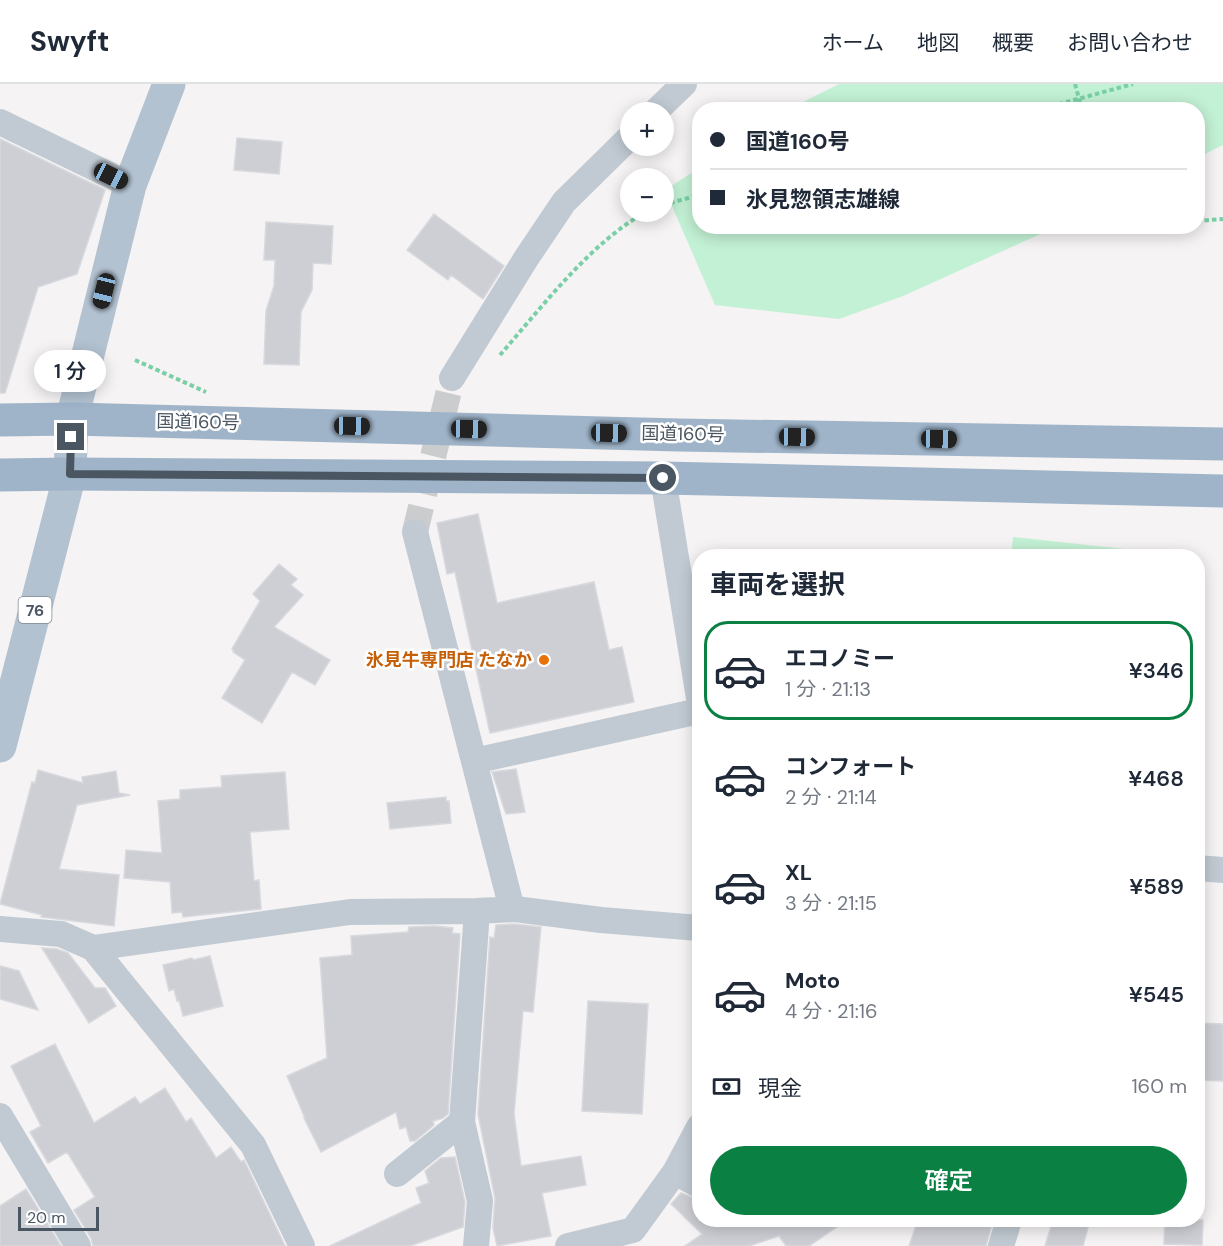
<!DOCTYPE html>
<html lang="ja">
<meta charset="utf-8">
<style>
body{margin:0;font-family:"DM Sans","Noto Sans JP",sans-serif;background:#f2f2f3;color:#1f2937;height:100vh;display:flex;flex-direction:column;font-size:22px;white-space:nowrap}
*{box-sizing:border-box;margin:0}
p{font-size:20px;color:#747a83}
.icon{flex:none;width:33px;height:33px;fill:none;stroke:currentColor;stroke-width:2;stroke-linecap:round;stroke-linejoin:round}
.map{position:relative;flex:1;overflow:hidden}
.sheet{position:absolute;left:692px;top:465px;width:513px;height:678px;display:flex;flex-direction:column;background:#fff;border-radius:24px;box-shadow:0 3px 15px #0003}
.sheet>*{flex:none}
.guide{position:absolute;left:692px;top:18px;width:513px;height:132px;border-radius:24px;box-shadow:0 3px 15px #0003;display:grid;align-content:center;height:132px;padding:0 18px;background:#fff}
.fabs{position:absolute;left:620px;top:18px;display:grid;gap:12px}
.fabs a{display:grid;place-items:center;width:54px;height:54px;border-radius:50%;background:#fff;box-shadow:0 3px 15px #0003;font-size:30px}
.scale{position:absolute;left:18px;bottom:15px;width:81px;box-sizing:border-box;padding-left:6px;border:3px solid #4a5661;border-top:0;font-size:16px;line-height:21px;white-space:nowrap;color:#4a5661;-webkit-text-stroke:4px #fff;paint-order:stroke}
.end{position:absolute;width:27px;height:27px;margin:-14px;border:8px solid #4a5661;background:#fff;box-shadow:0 0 0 3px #fff}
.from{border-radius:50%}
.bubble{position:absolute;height:42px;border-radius:21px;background:#fff;box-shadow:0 3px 15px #0003;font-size:20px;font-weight:600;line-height:42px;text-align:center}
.car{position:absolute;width:18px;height:36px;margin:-18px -9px;border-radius:8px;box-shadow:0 0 4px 2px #0007;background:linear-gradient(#222 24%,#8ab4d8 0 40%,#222 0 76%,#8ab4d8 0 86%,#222 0)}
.guide b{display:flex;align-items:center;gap:21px;height:57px;font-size:22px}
.guide b+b{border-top:2px solid #e0e1e3}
.guide i{width:15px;height:15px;background:#1f2937}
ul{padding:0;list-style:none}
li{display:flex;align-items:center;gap:18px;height:99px;margin:0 12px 9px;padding:0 6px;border:3px solid transparent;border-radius:24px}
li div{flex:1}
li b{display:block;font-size:22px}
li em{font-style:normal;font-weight:600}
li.active{border-color:#0b8043}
li>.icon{width:54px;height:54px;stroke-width:1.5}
h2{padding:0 18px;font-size:27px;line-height:72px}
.pay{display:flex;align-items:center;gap:15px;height:66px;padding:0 18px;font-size:22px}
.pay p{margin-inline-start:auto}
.primary-button{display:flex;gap:12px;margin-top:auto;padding:12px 18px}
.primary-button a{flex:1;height:69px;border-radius:36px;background:#0b8043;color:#fff;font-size:24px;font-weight:600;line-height:69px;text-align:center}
header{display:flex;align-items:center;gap:36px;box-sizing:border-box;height:84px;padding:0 30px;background:#fff;border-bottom:2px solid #e0e1e3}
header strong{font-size:28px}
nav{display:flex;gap:33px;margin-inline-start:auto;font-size:21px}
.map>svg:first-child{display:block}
.green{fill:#c3f1d5}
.building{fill:#cdcfd5;stroke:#d7d9de;stroke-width:1.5}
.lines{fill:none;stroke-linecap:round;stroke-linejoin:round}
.minor-tunnel{stroke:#caccce;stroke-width:26;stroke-dasharray:26 13;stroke-linecap:butt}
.path{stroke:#7ad0a6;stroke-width:4;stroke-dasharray:4.5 3;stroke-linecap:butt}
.minor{stroke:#c1cad2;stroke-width:26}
.primary{stroke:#b3c2d1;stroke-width:33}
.trunk{stroke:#9fb4c9;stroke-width:33}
.route{stroke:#4a5661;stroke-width:8}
.food-dot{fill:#e8710a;stroke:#fff;stroke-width:2}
.labels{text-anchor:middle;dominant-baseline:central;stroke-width:5;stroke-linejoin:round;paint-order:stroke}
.shield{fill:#fff;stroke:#808990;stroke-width:1.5}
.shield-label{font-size:16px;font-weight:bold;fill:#4a5661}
.street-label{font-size:18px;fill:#4a5661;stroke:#fff}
.food-label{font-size:18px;font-weight:bold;fill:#c56008;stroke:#fff;text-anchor:end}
</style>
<header>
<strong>Swyft</strong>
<nav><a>ホーム</a><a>地図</a><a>概要</a><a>お問い合わせ</a></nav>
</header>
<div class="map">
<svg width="1223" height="1162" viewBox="0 0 1223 1162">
<rect width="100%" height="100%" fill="#f5f3f3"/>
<!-- green -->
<path class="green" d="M 839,0 L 1223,0 L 1223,61 L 1197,74 L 1197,26 L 789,25 Z
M 699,84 L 699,142 L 1056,143 L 903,212 L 839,235 L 715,221 L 665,106 Z
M 1013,453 L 1179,471 L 1179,472 L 1011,472 Z"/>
<!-- building -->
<path class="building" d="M 237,54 L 282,58 L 279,90 L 234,86 Z
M 0,55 L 105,106 L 77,190 L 38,203 L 5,309 L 0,309 Z
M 434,130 L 504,182 L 483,215 L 451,191 L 448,196 L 407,166 Z
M 266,138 L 333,142 L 331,180 L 313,179 L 312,206 L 301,228 L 299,281 L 264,280 L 266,227 L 274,202 L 275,176 L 264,176 Z
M 478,430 L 497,519 L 594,498 L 609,566 L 622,563 L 634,618 L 490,649 L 455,488 L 447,490 L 437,439 Z
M 279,480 L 297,495 L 291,501 L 303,511 L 274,543 L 330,576 L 315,601 L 292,588 L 262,639 L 222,614 L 245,576 L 233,568 L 234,567 L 232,565 L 260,517 L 253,510 Z
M 516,685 L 525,728 L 506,730 L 492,688 Z
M 38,686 L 83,699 L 82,693 L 116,687 L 119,709 L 130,711 L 77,721 L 59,785 L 119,791 L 114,842 L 41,833 L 42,831 L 0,820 L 32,698 L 35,699 Z
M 285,688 L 289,745 L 250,748 L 254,797 L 259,796 L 261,825 L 183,833 L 182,828 L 172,829 L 170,798 L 124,794 L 126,766 L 162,769 L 158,717 L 180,715 L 180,706 L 222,703 L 221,692 Z
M 446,713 L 446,717 L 449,717 L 451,739 L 390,745 L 387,719 Z
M 514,840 L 541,843 L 533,928 L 523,927 L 514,1030 L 521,1082 L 581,1072 L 586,1101 L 542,1109 L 551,1152 L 497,1162 L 493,1144 L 495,1114 L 478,1030 L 490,853 L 494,854 L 496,841 Z
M 435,842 L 453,844 L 452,849 L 460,850 L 448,1030 L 443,1034 L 433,1037 L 434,1041 L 415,1057 L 410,1057 L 406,1043 L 400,1045 L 396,1028 L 321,1068 L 304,1034 L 305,1034 L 287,992 L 327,974 L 320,874 L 352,871 L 351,852 L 408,848 L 409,843 Z
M 42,864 L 57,865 L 68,869 L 95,904 L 105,904 L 116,922 L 89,939 Z
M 210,872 L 223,922 L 183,932 L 179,916 L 177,917 L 174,905 L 169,907 L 163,881 L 192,874 L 193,876 Z
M 0,882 L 19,887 L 38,926 L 0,915 Z
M 588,917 L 648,920 L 642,1030 L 582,1027 Z
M 1197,939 L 1223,940 L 1223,997 L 1197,996 Z
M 55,960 L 94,1039 L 135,1013 L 140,1020 L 165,1004 L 186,1038 L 191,1034 L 216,1074 L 231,1063 L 241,1078 L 244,1076 L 285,1162 L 93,1162 L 91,1154 L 74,1126 L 95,1113 L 67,1068 L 48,1079 L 30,1048 L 41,1042 L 11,982 Z
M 455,1073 L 465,1118 L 463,1143 L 410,1162 L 330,1162 L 421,1119 L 416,1104 L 429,1099 L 425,1087 L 441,1074 Z
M 26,1105 L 61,1162 L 0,1162 L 0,1122 Z
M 681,1109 L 699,1116 L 699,1136 L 847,1136 L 809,1162 L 786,1162 L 779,1152 L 749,1162 L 685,1162 L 702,1150 L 671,1120 Z
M 918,1136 L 993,1136 L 986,1162 L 909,1162 Z
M 1053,1136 L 1074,1136 L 1089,1140 L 1083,1162 L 1045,1162 Z
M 1165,1136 L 1203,1136 L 1202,1161 L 1164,1160 Z"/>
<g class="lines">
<!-- minor-tunnel -->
<path class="minor-tunnel" d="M 415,448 L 452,294"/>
<!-- path -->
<path class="path" d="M 1075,0 L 1082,26
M 1037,26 L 1133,0
M 663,121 L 699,111
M 1197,137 L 1223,135
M 500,271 C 542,223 591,158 646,128
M 135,276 L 206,308"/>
<!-- minor -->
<path class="minor" d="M 655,28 L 684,0
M 0,38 L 130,101
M 452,294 L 527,173 L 564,118 L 630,53
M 663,394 L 699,614
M 415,448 L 512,825
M 474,677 L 699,627
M 1197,784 L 1223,786
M 0,845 L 61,850 L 93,864 L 253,1061 L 302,1162
M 93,864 L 350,828 L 477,827 L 515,825 L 601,836 L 699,844
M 0,1032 L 78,1162
M 675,1088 L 699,1101
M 397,1090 L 462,1038
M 476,1162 L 480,1117 L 462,1038 L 477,827
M 568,1162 L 633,1146 L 675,1088 L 699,1043
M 1001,1162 L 1009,1136"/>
<!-- primary -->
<path class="primary" d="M 0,662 L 70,390 L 72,335 L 130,101 L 169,0"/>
<!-- trunk -->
<path class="trunk" d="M 0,336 L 72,335 L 679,351 L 1223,360
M 0,391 L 70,390 L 663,394 L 1223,407"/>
</g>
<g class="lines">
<!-- route -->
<path class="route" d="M 71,353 L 70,390 L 663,394"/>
</g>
<!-- markers -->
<circle class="food-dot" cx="544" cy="576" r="6"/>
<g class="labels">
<!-- shield labels -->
<rect class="shield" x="18.5" y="513" width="33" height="26" rx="4.5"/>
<g class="shield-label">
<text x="35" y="526">76</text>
</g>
<!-- street labels -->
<g class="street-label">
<text transform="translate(198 338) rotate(1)">国道160号</text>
<text transform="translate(683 350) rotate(1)">国道160号</text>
</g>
<!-- food labels -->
<g class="food-label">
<text x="532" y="576">氷見牛専門店 たなか</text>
</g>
</g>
</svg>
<div class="fabs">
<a>+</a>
<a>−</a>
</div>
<div class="scale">20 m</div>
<i class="end from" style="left:663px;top:394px"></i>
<i class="end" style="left:71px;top:353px"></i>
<div class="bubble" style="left:34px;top:266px;width:72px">1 分</div>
<i class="car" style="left:111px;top:92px;rotate:116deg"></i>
<i class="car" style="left:104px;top:207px;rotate:194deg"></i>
<i class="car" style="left:352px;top:342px;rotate:91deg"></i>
<i class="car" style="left:469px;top:345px;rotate:91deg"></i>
<i class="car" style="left:609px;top:349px;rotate:91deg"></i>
<i class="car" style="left:797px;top:353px;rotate:91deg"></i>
<i class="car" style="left:939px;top:355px;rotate:91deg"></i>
<div class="guide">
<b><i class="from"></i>国道160号</b>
<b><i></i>氷見惣領志雄線</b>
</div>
<section class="sheet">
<h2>車両を選択</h2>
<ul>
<li class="active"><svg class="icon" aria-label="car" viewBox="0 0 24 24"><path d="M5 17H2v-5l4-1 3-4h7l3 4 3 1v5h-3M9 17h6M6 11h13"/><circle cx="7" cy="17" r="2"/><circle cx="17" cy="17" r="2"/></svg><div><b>エコノミー</b><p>1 分 · 21:13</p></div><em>¥346</em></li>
<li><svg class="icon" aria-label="car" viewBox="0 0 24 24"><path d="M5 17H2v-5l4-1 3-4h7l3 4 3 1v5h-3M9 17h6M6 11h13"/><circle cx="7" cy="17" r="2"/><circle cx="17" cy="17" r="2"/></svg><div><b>コンフォート</b><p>2 分 · 21:14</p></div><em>¥468</em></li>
<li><svg class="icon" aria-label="car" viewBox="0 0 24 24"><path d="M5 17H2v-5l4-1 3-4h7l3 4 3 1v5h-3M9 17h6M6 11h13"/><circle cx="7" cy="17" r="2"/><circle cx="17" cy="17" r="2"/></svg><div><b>XL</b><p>3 分 · 21:15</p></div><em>¥589</em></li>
<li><svg class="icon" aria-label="car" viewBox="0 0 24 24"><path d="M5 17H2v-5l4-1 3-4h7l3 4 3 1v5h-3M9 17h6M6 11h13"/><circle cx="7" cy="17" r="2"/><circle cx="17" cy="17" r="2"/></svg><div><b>Moto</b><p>4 分 · 21:16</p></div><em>¥545</em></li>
</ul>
<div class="pay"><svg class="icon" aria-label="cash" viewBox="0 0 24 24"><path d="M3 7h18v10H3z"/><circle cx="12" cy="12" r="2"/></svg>現金<p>160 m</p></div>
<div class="primary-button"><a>確定</a></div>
</section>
</div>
